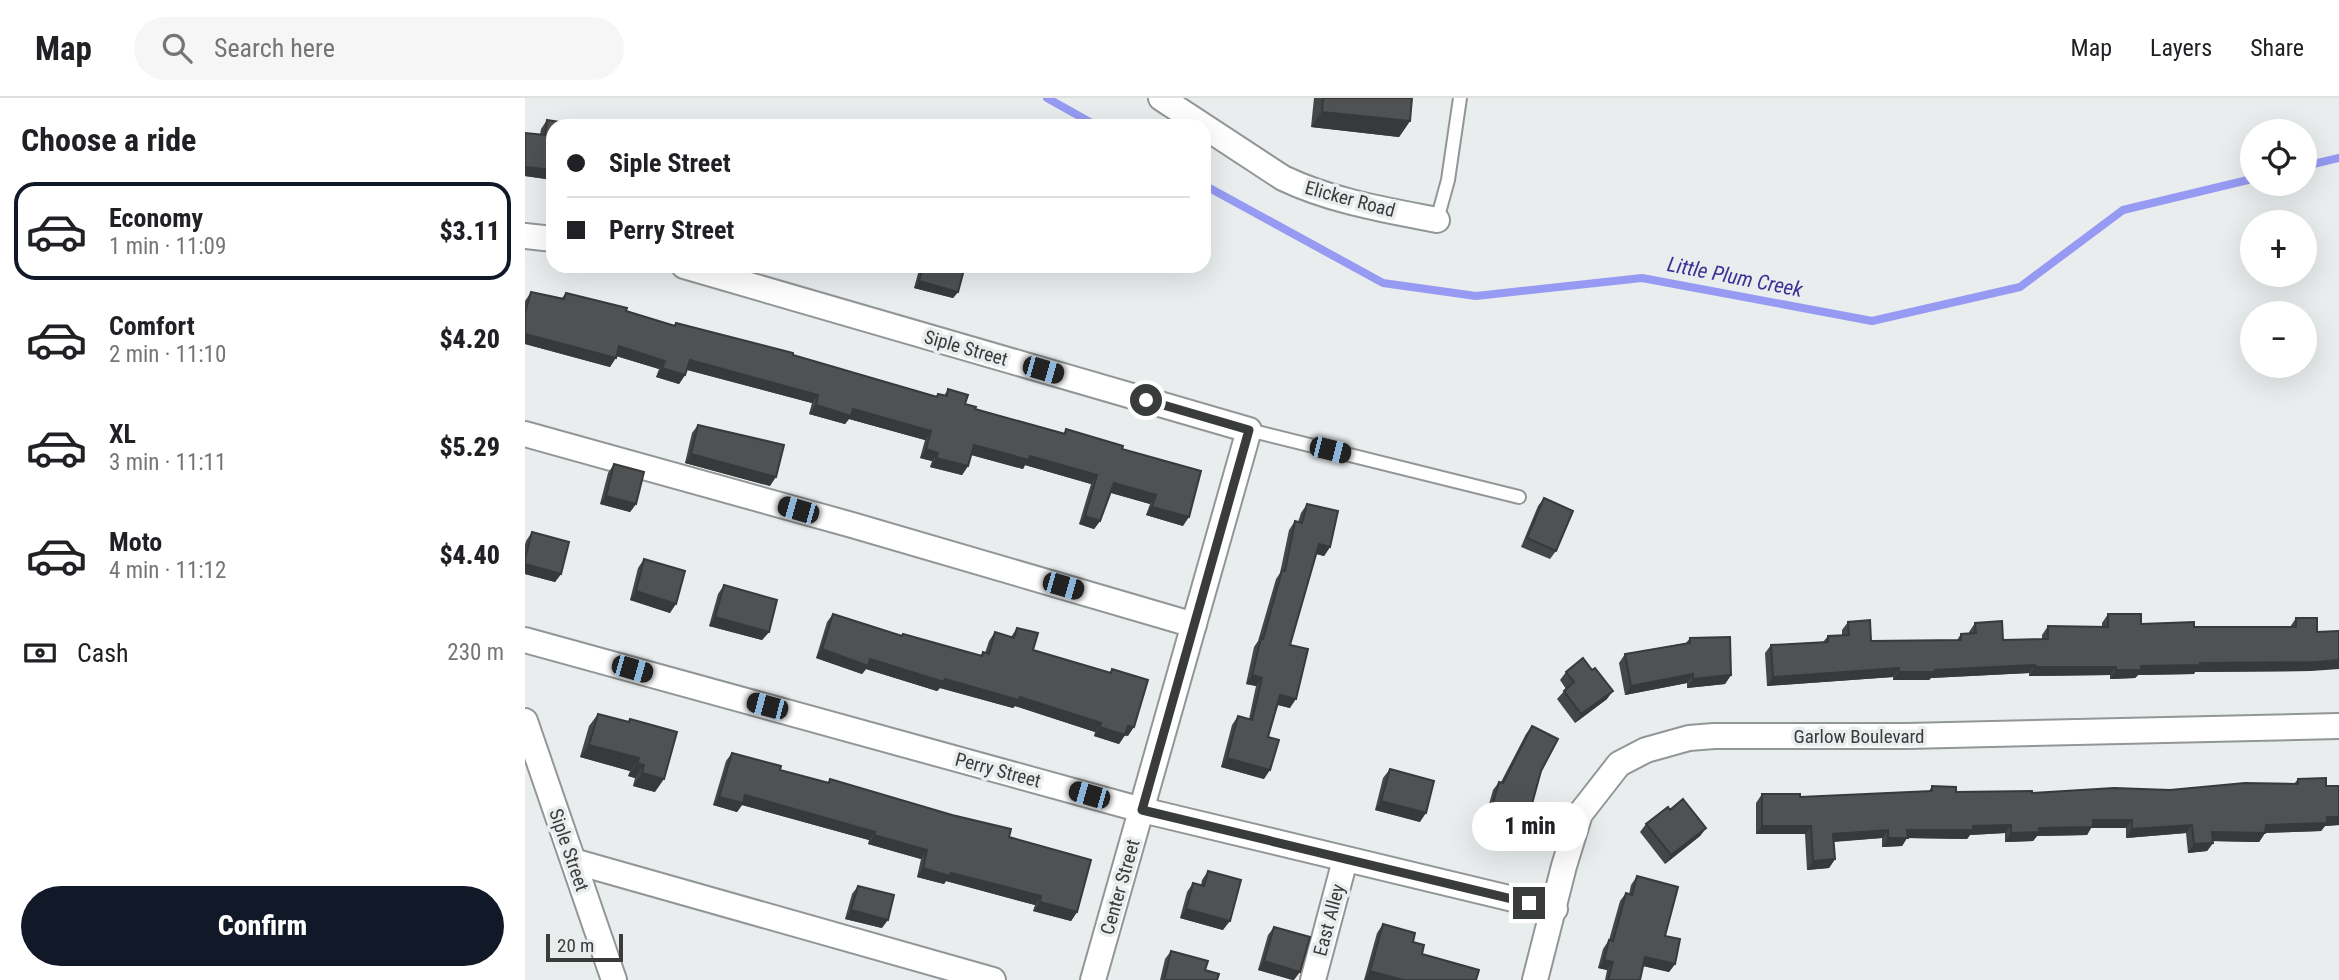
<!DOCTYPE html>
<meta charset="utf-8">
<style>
body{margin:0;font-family:"Roboto Condensed",sans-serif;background:#f6f6f6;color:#202124;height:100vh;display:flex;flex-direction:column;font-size:26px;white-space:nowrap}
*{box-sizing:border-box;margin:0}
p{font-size:23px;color:#757577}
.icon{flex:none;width:38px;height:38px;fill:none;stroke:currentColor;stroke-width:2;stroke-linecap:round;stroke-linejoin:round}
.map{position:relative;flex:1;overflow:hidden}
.drawer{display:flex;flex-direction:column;background:#fff;width:525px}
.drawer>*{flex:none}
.top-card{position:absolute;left:21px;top:21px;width:665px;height:154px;border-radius:21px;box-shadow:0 7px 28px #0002;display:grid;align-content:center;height:154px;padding:0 21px;background:#fff}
.tools{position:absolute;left:1715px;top:21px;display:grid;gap:14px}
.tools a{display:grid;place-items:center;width:77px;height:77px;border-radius:50%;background:#fff;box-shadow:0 7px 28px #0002;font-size:35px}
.scale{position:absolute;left:21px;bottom:18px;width:77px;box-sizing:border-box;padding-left:7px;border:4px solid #3a3c3c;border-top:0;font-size:19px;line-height:24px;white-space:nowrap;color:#3a3c3c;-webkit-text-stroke:5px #e9edee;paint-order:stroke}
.end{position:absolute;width:32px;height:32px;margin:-16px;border:9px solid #3a3c3c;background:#fff;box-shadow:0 0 0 4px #fff}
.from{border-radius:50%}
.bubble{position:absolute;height:49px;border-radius:24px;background:#fff;box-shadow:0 7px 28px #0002;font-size:23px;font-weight:800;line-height:49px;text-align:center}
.car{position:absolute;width:21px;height:42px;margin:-21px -10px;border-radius:9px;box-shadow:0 0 5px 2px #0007;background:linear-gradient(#222 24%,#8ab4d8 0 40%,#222 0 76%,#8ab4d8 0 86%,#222 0)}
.top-card b{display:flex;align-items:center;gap:24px;height:66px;font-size:26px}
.top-card b+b{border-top:2px solid #e0e0e0}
.top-card i{width:18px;height:18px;background:#202124}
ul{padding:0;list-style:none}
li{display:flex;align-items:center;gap:21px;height:98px;margin:0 14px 10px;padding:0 7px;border:4px solid transparent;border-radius:21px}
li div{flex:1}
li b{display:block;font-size:26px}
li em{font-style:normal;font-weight:800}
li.active{border-color:#111827}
li>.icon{width:63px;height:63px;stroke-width:1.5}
h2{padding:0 21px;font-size:32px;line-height:84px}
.pay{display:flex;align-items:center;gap:18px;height:77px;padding:0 21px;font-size:26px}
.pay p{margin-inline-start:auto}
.primary-button{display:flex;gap:14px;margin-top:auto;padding:14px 21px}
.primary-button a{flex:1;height:80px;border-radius:42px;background:#111827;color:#fff;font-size:28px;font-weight:800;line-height:80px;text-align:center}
header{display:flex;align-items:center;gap:42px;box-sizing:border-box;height:98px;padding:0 35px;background:#fff;border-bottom:2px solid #e0e0e0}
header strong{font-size:33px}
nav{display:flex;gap:38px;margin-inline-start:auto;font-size:24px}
.search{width:490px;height:63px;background:#f6f6f6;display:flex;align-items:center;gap:18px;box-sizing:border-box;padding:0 24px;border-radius:38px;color:#757577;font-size:26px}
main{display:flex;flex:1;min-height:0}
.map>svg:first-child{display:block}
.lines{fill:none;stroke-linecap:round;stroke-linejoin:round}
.stream{stroke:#969af2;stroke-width:8}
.service-casing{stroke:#929697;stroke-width:16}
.minor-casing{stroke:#929697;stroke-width:28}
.service{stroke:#fff;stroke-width:12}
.minor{stroke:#fff;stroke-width:24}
.wall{fill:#444647}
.shaded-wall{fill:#37393a}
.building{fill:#4f5153;stroke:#37393a;stroke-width:2}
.route{stroke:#3a3c3c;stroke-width:9}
.labels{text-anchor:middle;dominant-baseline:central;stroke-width:7;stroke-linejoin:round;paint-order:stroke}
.street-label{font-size:19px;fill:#3a3c3c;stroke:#e9edee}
.water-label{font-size:21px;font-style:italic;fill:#3c3296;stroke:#e9edee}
</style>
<header>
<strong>Map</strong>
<div class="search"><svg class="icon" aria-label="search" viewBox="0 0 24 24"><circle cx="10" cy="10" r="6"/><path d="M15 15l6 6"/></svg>Search here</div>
<nav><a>Map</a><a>Layers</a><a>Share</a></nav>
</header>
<main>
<section class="drawer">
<h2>Choose a ride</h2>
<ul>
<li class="active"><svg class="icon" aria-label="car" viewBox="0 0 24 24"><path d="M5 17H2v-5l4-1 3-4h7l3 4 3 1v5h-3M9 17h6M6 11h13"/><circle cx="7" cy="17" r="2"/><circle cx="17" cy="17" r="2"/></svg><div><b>Economy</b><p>1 min · 11:09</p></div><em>$3.11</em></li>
<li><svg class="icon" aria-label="car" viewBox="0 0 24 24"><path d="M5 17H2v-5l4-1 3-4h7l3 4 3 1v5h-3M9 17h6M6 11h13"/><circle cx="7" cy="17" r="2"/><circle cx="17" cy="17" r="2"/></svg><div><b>Comfort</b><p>2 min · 11:10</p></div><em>$4.20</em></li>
<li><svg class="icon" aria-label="car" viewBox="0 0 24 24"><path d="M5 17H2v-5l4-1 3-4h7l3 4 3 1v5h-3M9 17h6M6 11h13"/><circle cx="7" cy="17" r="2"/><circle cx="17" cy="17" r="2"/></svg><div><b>XL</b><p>3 min · 11:11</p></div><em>$5.29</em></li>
<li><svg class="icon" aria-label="car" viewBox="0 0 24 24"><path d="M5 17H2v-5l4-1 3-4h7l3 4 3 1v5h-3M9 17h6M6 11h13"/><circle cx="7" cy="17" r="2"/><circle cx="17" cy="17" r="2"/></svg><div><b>Moto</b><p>4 min · 11:12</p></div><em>$4.40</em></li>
</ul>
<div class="pay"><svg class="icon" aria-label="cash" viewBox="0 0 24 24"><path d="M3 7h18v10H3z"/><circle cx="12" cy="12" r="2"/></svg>Cash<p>230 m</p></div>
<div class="primary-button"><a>Confirm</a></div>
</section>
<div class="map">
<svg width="1814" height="882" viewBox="0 0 1814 882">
<rect width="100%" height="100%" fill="#e9edee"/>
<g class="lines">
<!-- stream -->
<path class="stream" d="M 522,0 L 572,28
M 1780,68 L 1814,60
M 679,87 L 858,185 L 951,198 L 1117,180 L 1347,223 L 1495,189 L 1598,112 L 1727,81"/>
<defs>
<path id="service" d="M 912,122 L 923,82 L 935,0
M 724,332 L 994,399"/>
<path id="minor" d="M 636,0 L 758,80 C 806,103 860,112 912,122
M 0,138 L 28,141
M 159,168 L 724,332 L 568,882
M 0,336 L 327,427 L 669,527
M 0,542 L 617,712 L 1030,811
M 0,623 L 89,882
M 48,763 L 468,882
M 788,882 L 820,762
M 1010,882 L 1039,768 L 1055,716 L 1094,666 L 1121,652 L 1164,640 L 1189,638 L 1382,638 L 1814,628"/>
</defs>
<!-- service casing -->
<use href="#service" class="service-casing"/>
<!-- minor casing -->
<use href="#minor" class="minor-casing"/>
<!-- service -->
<use href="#service" class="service"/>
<!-- minor -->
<use href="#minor" class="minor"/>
</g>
<!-- wall -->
<path class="wall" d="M 789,0 L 887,0 L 885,23 L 874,39 L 786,29 Z
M 22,22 L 28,28 L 28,82 L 0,78 L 15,37 L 16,31 Z
M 395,168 L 440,168 L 433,194 L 428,200 L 389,190 Z
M 6,194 L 37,200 L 41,195 L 149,228 L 151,225 L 411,298 L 413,296 L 419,298 L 423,291 L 440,306 L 450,311 L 539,335 L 541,331 L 597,351 L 658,428 L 621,417 L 625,406 L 586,395 L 575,423 L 569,431 L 554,426 L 566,386 L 500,367 L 498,371 L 446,357 L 443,368 L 437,377 L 405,369 L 407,363 L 395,360 L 400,342 L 324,321 L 320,326 L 284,316 L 287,305 L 162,272 L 160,277 L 154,286 L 131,279 L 134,271 L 91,258 L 85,269 L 0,246 L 0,203 Z
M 173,327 L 245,388 L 160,365 L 167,335 Z
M 89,366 L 111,406 L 105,414 L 75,406 L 83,375 Z
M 1019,400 L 1031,453 L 1025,461 L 996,449 L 1013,408 Z
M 782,406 L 805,449 L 799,458 L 791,456 L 765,547 L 765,610 L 753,607 L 743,639 L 739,681 L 696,669 L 707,627 L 713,618 L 724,621 L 731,588 L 721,586 L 729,549 L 733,543 L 751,481 L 755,475 L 764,432 L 770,423 L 773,424 L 776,415 Z
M 7,434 L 36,476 L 30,484 L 0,476 L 0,447 L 1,443 Z
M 119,461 L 145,515 L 105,502 L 113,470 Z
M 199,487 L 244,534 L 237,542 L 184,528 L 193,496 Z
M 308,516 L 377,538 L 378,536 L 455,558 L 458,554 L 460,555 L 464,543 L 470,534 L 486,539 L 492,530 L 508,552 L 585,575 L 587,571 L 603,638 L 600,637 L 594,646 L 569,638 L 570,634 L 490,608 L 488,610 L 415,590 L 412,593 L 341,571 L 337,576 L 291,560 L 302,524 Z
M 1583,516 L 1616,526 L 1669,529 L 1765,529 L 1771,520 L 1786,573 L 1670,574 L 1669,576 L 1613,577 L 1610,580 L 1585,581 L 1585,577 L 1504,578 L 1504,575 L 1406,580 L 1404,582 L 1368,582 L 1368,579 L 1242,588 L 1240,555 L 1246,547 L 1298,544 L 1303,538 L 1317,538 L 1317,532 L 1323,524 L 1346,543 L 1432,542 L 1436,536 L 1444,535 L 1444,534 L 1450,525 L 1478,542 L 1517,541 L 1517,537 L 1523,528 L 1577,529 L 1577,525 Z
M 1165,540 L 1206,577 L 1200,586 L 1162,590 L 1162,585 L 1100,597 L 1094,565 L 1100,556 L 1161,545 Z
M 1067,572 L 1082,601 L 1050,625 L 1032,601 L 1041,591 L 1035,582 L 1041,574 Z
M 73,616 L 103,624 L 105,621 L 130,694 L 108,688 L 110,680 L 103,678 L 105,673 L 55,659 L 64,628 Z
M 1007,628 L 993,744 L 956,734 L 968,692 L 974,684 L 976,684 L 1001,636 Z
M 207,655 L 255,672 L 303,685 L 305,681 L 484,739 L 552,814 L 546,823 L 508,813 L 510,807 L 421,783 L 419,786 L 392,779 L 396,761 L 343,746 L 344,742 L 217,707 L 212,714 L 188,707 L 201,663 Z
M 865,671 L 895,724 L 850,712 L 858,680 Z
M 1773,681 L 1801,688 L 1814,688 L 1814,727 L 1800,728 L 1796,733 L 1740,735 L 1734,744 L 1688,743 L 1688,745 L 1682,753 L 1663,755 L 1661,735 L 1601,740 L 1601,730 L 1566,730 L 1562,737 L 1512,738 L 1508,743 L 1480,744 L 1480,735 L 1445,737 L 1442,741 L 1382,740 L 1377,748 L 1357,749 L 1357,740 L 1309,744 L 1310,761 L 1304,770 L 1282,772 L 1280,736 L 1231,736 L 1231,705 L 1237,696 L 1275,699 L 1404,693 L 1407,688 L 1431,694 L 1507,695 L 1645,692 L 1769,686 Z
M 1121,726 L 1181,730 L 1175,738 L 1140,766 L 1115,734 Z
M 683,773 L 698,832 L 655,820 L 662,794 L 668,785 L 676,787 L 677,782 Z
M 1112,778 L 1140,838 L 1150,866 L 1144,874 L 1118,868 L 1115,882 L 1080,882 L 1082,872 L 1073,870 L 1078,851 L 1084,842 L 1095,803 L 1101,795 L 1104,796 L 1106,787 Z
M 333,788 L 357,830 L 320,821 L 327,796 Z
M 858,826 L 888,844 L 897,856 L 839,882 L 852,835 Z
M 749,829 L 769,882 L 733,872 L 743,837 Z
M 646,853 L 680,872 L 692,882 L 635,882 L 640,861 Z"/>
<!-- shaded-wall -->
<path class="shaded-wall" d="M 797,14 L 885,23 L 874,39 L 786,29 Z
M 0,69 L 28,72 L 28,82 L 0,78 Z
M 394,183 L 433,194 L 428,200 L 389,190 Z
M 0,236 L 91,260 L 85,269 L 0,246 Z
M 94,248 L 140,263 L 134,271 L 88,257 Z
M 165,262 L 293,297 L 287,305 L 159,271 Z
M 137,270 L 160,277 L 154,286 L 131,279 Z
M 291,307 L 328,311 L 406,333 L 400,342 L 324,321 L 320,326 L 284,316 Z
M 449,347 L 505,358 L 572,377 L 566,386 L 500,367 L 498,371 L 443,356 Z
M 401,351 L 413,355 L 407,363 L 395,360 Z
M 166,356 L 251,379 L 245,388 L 160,365 Z
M 411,360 L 443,368 L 437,377 L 405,369 Z
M 589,385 L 631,397 L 625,406 L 583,394 Z
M 81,398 L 111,406 L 105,414 L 75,406 Z
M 627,409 L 664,419 L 658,428 L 621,417 Z
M 560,418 L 575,423 L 569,431 L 554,426 Z
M 794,446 L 805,449 L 799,458 L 788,455 Z
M 0,466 L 36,476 L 30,484 L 0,476 Z
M 111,493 L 151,506 L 145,515 L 105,502 Z
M 190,519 L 244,534 L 237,542 L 184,528 Z
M 297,551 L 345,561 L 495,599 L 576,625 L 570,634 L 490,608 L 488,610 L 415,590 L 412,593 L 341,571 L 337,576 L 291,560 Z
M 1814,562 L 1814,571 L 1786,573 L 1670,574 L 1669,576 L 1613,577 L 1610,580 L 1585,581 L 1591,572 L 1616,568 L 1675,565 Z
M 1510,567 L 1504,575 L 1406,580 L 1404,582 L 1368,582 L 1374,574 Z
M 1510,569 L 1591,569 L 1585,577 L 1504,578 Z
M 1374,570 L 1368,579 L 1242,588 L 1248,579 Z
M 1168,576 L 1162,585 L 1100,597 L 1106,588 Z
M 727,577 L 737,580 L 731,588 L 721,586 Z
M 1206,577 L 1200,586 L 1162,590 L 1168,581 Z
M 1088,593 L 1082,601 L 1050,625 L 1056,616 Z
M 755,597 L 771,601 L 765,610 L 749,606 Z
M 603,628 L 609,629 L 603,638 L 600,637 L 594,646 L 569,638 L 575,629 Z
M 64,647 L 114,660 L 105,673 L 55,659 Z
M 702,660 L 745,672 L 739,681 L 696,669 Z
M 112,665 L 119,667 L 110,680 L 103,678 Z
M 117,675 L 139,681 L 130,694 L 108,688 Z
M 220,697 L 350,734 L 344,742 L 217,707 L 212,714 L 188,707 L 194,699 Z
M 856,703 L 901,715 L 895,724 L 850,712 Z
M 1802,719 L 1814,719 L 1814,727 L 1800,728 L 1796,733 L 1735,735 L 1741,727 Z
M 1568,722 L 1607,722 L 1601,730 L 1566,730 L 1562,737 L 1512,738 L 1508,743 L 1480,744 L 1486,735 L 1514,730 Z
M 962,726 L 999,735 L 993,744 L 956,734 Z
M 1486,727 L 1480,735 L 1445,737 L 1442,741 L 1382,740 L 1377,748 L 1357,749 L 1363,740 L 1382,732 Z
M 1667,727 L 1661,735 L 1601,740 L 1607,731 Z
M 1237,728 L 1286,728 L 1280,736 L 1231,736 Z
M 1181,730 L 1175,738 L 1140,766 L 1146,757 Z
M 1363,732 L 1357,740 L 1302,744 L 1308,736 Z
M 1687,734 L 1740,735 L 1734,744 L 1681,743 Z
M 349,737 L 402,752 L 396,761 L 343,746 Z
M 1688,745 L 1682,753 L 1663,755 L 1669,746 Z
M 1310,761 L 1304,770 L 1282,772 L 1288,763 Z
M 398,770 L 426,775 L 516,798 L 510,807 L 421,783 L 419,786 L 392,779 Z
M 515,804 L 552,814 L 546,823 L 508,813 Z
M 661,811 L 705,823 L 698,832 L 655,820 Z
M 326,812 L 363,822 L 357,830 L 320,821 Z
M 1120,859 L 1150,866 L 1144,874 L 1114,867 Z
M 1079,862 L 1088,864 L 1082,872 L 1073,870 Z
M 739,863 L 775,874 L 769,882 L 767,882 L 733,872 Z
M 845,873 L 878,882 L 839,882 Z"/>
<!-- building -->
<path class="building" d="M 798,0 L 887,0 L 885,23 L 797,14 Z
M 22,22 L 42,25 L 42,28 L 28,28 L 28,72 L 0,69 L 0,35 L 20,37 Z
M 398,168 L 440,168 L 433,194 L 394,183 Z
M 6,194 L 39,201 L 41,195 L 102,210 L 101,213 L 150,228 L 151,225 L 268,255 L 268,257 L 412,299 L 413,296 L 422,298 L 423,291 L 443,297 L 440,306 L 451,309 L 450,311 L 540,336 L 541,331 L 598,348 L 597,351 L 676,373 L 664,419 L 627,409 L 631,397 L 589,385 L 575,423 L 560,418 L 572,377 L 505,358 L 504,362 L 449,347 L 443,368 L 411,360 L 413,355 L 401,351 L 406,333 L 328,311 L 326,318 L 291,307 L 293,297 L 165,262 L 160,277 L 137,270 L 140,263 L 94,248 L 91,260 L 0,236 L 0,215 Z
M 173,327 L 259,347 L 251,379 L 166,356 Z
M 89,366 L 119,374 L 111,406 L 81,398 Z
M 1019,400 L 1048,413 L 1031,453 L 1002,440 Z
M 782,406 L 813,413 L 805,449 L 794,446 L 765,547 L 783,551 L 771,601 L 755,597 L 743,639 L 754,642 L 745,672 L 702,660 L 713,618 L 727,622 L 737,580 L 727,577 L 736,540 L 738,541 L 757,472 L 760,473 L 770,423 L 777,425 Z
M 7,434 L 44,444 L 36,476 L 0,466 L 0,461 Z
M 119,461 L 160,473 L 151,506 L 111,493 Z
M 199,487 L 252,502 L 244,534 L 190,519 Z
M 308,516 L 377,538 L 378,536 L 457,558 L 458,554 L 464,556 L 470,534 L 489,540 L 492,530 L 513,535 L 508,552 L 586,575 L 587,571 L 623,582 L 609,629 L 603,628 L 600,637 L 575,629 L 576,625 L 495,599 L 494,602 L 420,581 L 419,584 L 345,561 L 343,568 L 297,551 Z
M 1583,516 L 1616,516 L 1616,526 L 1669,524 L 1669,529 L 1771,529 L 1771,520 L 1792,520 L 1792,534 L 1814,533 L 1814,562 L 1792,564 L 1675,565 L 1675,567 L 1616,568 L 1616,572 L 1591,572 L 1591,569 L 1510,569 L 1510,567 L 1410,572 L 1410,574 L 1374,574 L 1374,570 L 1248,579 L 1246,547 L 1303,544 L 1303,538 L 1324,537 L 1323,524 L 1345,522 L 1346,543 L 1436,542 L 1436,536 L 1451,535 L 1450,525 L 1477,523 L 1478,542 L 1523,541 L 1523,528 L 1583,529 Z
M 1205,539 L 1206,577 L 1168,581 L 1168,576 L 1106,588 L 1100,556 L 1165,545 L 1165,540 Z
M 1058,560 L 1067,572 L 1070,570 L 1088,593 L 1056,616 L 1039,593 L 1049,584 L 1041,574 Z
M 73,616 L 104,624 L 105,621 L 152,634 L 139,681 L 117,675 L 119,667 L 112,665 L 114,660 L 64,647 Z
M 1007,628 L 1033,641 L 1016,673 L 999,735 L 962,726 L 974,684 L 978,685 Z
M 207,655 L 256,668 L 255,672 L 304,685 L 305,681 L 427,717 L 486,731 L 484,739 L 566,762 L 552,814 L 515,804 L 516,798 L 426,775 L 425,778 L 398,770 L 402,752 L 349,737 L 350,734 L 220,697 L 218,705 L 194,699 Z
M 865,671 L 909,683 L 901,715 L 856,703 Z
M 1801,680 L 1801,688 L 1814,688 L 1814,719 L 1802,719 L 1802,725 L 1741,727 L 1740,735 L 1687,734 L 1688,745 L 1669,746 L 1667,727 L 1607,731 L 1607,722 L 1568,722 L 1568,729 L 1514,730 L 1514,734 L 1486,735 L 1486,727 L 1448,728 L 1448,732 L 1382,732 L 1383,740 L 1363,740 L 1363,732 L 1308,736 L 1310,761 L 1288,763 L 1286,728 L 1237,728 L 1237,696 L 1275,696 L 1275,699 L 1407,693 L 1407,688 L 1431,689 L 1431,694 L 1507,693 L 1507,695 L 1589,690 L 1645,692 L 1720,685 L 1773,686 L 1773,681 Z
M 1158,701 L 1181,730 L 1146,757 L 1121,726 L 1143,709 L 1145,712 Z
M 683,773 L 716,782 L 705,823 L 661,811 L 668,785 L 679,788 Z
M 1112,778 L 1153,789 L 1140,838 L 1155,841 L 1150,866 L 1120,859 L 1115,882 L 1083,882 L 1088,864 L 1079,862 L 1084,842 L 1088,843 L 1101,795 L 1107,797 Z
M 333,788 L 369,797 L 363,822 L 326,812 Z
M 858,826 L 890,835 L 888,844 L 899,847 L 897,856 L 954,872 L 951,882 L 878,882 L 845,873 Z
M 749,829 L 785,839 L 775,874 L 739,863 Z
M 646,853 L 683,863 L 680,872 L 694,876 L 692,882 L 639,882 Z"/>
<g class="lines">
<!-- route -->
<path class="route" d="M 621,302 L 724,332 L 617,712 L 1004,805"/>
</g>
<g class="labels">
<!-- street labels -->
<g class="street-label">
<text transform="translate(825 101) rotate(15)">Elicker Road</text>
<text transform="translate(441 250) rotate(16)">Siple Street</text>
<text x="1334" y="638">Garlow Boulevard</text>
<text transform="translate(473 672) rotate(15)">Perry Street</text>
<text transform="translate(44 752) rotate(71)">Siple Street</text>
<text transform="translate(595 789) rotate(-74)">Center Street</text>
<text transform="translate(804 822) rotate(-75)">East Alley</text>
</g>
<!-- water labels -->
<g class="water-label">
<text transform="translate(1210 179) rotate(11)">Little Plum Creek</text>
</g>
</g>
</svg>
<div class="tools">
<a><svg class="icon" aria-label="locate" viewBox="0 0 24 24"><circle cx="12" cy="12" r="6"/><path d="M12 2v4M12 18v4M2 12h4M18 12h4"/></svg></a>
<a>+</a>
<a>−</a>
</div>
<div class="scale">20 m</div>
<i class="end from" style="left:621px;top:302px"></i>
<i class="end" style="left:1004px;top:805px"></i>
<div class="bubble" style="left:947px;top:704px;width:116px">1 min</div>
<i class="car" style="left:518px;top:272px;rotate:106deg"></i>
<i class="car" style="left:805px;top:352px;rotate:104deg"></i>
<i class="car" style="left:273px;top:412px;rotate:286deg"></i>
<i class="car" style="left:538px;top:488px;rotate:106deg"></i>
<i class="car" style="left:107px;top:571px;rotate:106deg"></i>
<i class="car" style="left:242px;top:608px;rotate:285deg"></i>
<i class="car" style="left:564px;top:697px;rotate:286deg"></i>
<div class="top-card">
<b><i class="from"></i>Siple Street</b>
<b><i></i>Perry Street</b>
</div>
</div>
</main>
